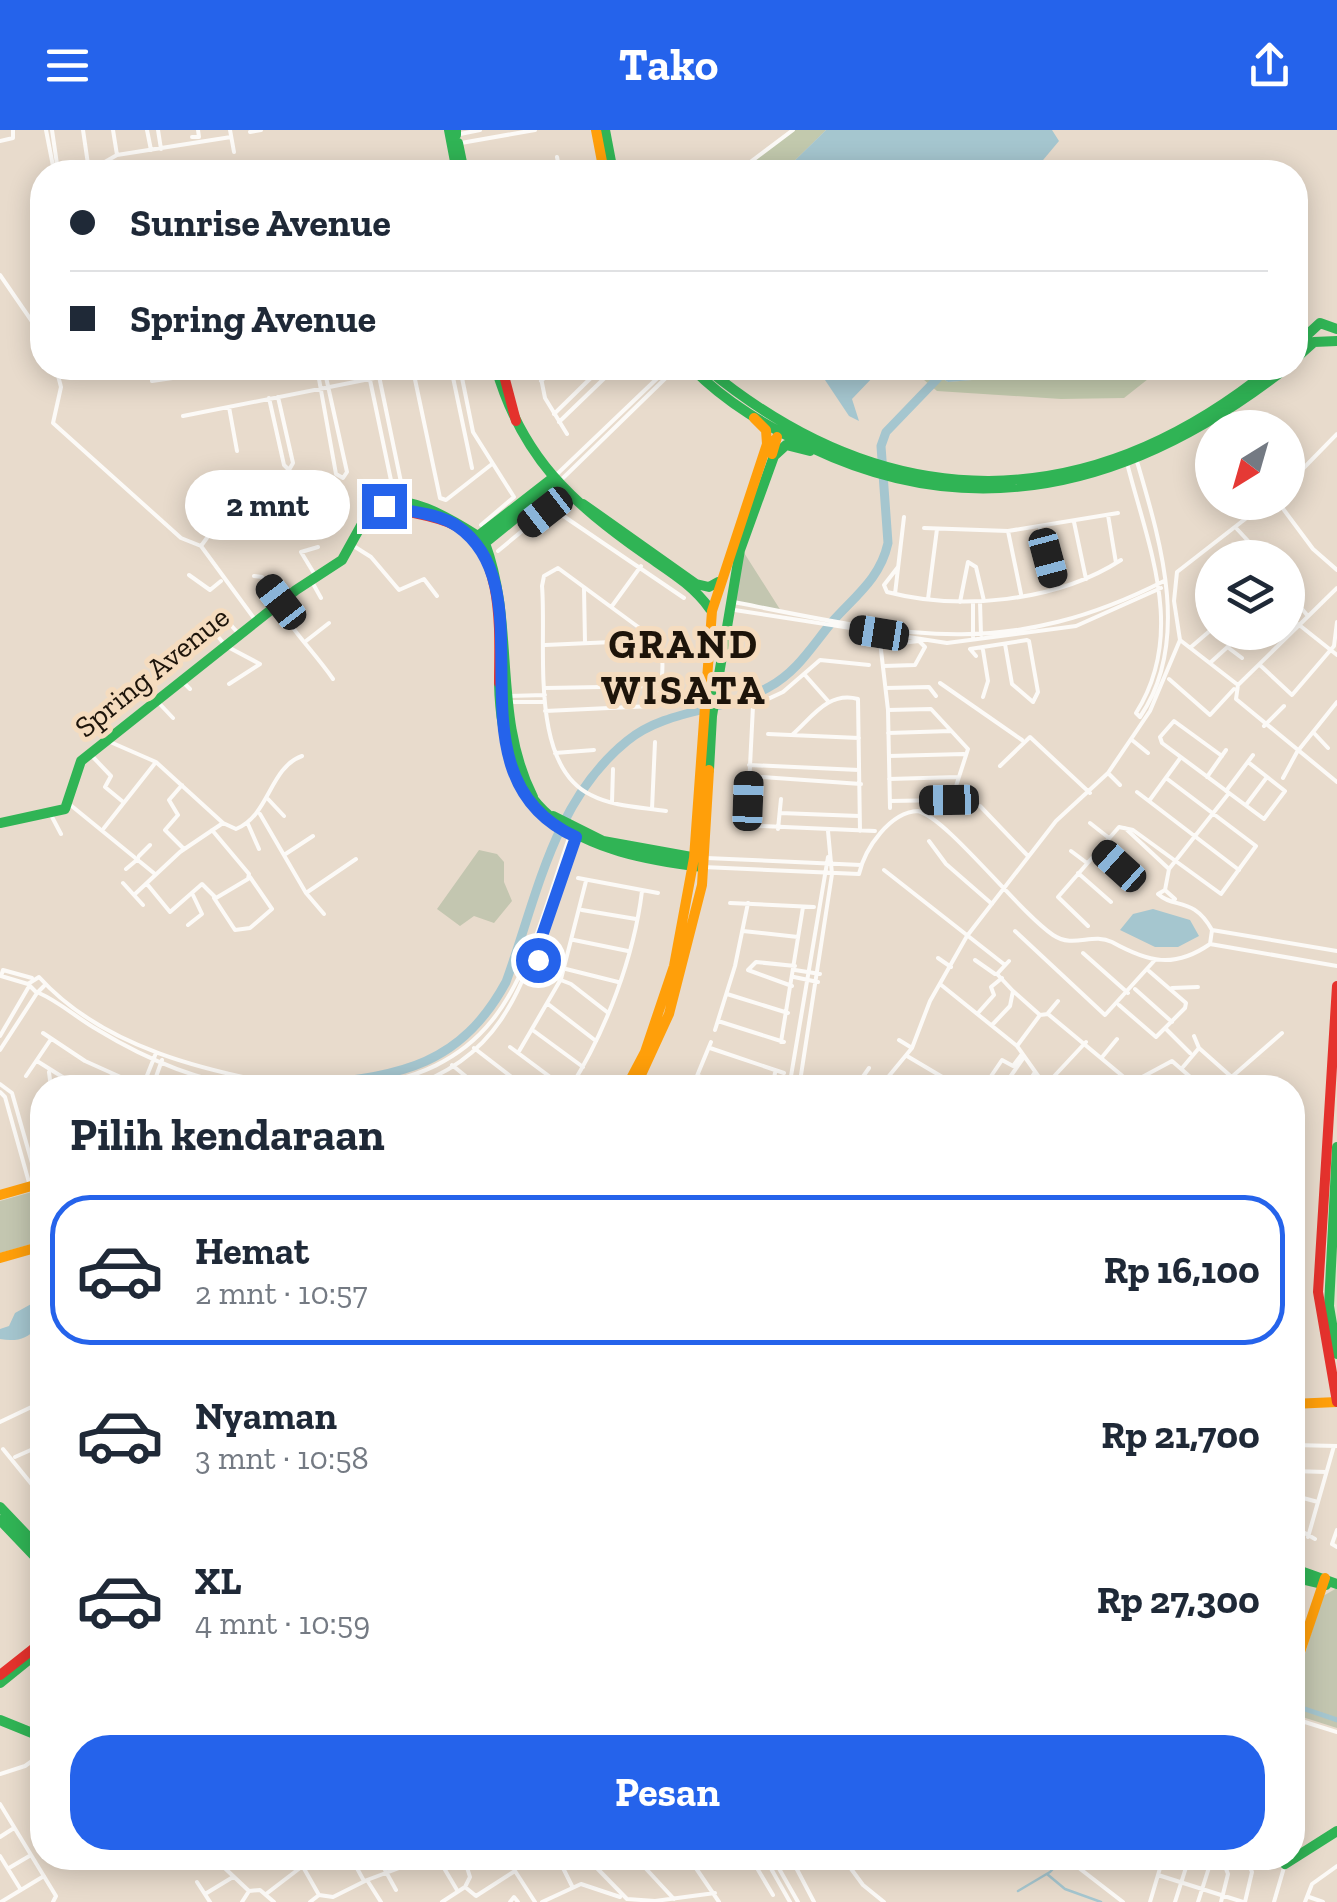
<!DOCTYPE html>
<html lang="id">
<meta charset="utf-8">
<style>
body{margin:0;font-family:"Zilla Slab",serif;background:#f6f6f7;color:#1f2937;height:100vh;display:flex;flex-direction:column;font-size:38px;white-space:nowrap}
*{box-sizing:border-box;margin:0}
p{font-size:32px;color:#747a83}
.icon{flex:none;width:55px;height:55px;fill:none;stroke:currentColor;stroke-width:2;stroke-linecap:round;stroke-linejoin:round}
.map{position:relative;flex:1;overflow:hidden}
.details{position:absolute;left:30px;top:945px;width:1275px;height:795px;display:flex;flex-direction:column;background:#fff;border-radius:40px;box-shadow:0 5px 25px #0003}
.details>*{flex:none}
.guide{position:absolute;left:30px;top:30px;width:1278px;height:220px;border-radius:40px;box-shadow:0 5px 25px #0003;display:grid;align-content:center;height:220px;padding:0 40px;background:#fff}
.needle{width:65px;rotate:217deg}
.buttons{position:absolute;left:1195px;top:280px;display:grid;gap:20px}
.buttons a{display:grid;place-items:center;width:110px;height:110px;border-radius:50%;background:#fff;box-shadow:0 5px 25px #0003;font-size:50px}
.end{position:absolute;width:45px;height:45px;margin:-22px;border:12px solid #2563eb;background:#fff;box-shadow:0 0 0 5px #fff}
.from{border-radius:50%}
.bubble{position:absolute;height:70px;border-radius:35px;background:#fff;box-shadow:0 5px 25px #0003;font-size:32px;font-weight:700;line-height:70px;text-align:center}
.car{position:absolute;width:30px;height:60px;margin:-30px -15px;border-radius:12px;box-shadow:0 0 8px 2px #0007;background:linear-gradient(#222 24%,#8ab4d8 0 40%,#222 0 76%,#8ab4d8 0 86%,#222 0)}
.guide b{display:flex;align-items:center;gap:35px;height:95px;font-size:38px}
.guide b+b{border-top:2px solid #e0e1e3}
.guide i{width:25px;height:25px;background:#1f2937}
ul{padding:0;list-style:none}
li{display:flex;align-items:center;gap:30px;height:150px;margin:0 20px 15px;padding:0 20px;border:5px solid transparent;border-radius:40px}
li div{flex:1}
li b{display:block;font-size:38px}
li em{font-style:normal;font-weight:700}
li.selected{border-color:#2563eb}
li>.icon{width:90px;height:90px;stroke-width:1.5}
h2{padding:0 40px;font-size:45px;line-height:120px}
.primary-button{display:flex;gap:20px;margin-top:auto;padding:20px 40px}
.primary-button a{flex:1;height:115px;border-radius:40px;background:#2563eb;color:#fff;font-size:40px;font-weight:700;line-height:115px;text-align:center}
header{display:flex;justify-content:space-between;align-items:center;height:130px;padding:0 40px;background:#2563eb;color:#fff;font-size:45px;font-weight:700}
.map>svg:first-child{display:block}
.green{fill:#c3c6b0}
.forest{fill:#c2c9ad}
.water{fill:#a5c6cf}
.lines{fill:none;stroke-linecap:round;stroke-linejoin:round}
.stream{stroke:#a5c6cf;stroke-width:2.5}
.canal{stroke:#a5c6cf;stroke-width:5}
.river{stroke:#a5c6cf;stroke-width:9}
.street{stroke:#fcfaf7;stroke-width:4}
.fast{stroke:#30b455;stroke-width:10}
.slow{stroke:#ff9f0a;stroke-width:10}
.jam{stroke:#e5322d;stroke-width:10}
.route{stroke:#2563eb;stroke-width:12}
.labels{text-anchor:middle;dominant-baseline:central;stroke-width:10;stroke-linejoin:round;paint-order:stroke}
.street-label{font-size:30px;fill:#1d140a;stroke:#f5dcbf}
.district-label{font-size:40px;font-weight:bold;letter-spacing:2.5px;fill:#1d140a;stroke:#f5dcbf}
</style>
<header><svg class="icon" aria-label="menu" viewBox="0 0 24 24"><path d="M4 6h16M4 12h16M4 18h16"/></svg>Tako<svg class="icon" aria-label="share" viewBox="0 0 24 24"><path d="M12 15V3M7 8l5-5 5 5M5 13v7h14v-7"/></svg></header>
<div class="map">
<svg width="1337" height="1772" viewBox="0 0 1337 1772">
<rect width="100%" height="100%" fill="#e8dbcc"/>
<!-- green -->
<path class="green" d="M 741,418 L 781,481 L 729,471 Z
M 479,720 L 497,724 L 504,732 L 504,752 L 512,771 L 494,793 L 474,786 L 460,796 L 437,779 Z
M 42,1059 L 42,1111 L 0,1123 L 0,1071 Z
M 1337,1458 L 1337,1598 L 1293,1584 L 1293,1562 L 1323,1466 Z"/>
<!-- forest -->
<path class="forest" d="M 793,0 L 826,0 L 783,42 L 737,42 Z
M 910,238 L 925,238 L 948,252 L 1033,245 L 1065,248 L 1105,238 L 1162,238 L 1124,268 L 1061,269 L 937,261 Z"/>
<!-- water -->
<path class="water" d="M 826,0 L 1052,0 L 1059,11 L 1033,42 L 783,42 Z
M 830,238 L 869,238 L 875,245 L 852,269 L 859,291 L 849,286 L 825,250 Z
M 925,238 L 1105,238 L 1065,248 L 1033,245 L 948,252 Z
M 1153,779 L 1190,790 L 1199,806 L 1178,817 L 1155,817 L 1120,800 L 1133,784 Z
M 42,1168 C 43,1196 31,1215 0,1209 L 0,1199 L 9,1196 L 15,1183 Z"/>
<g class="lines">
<!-- stream -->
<path class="stream" d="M 1047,1744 L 1065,1759 L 1101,1772
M 1018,1761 L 1050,1742 L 1063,1728"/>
<!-- canal -->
<path class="canal" d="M 1292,1469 L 1298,1453
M 1296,1576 L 1337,1590"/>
<!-- river -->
<path class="river" d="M 314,954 C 401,946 461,935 506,852 C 537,767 553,671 627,611 C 667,578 725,582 769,557 C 797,542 812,516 832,492 C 855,466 880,449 888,413 L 881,316 L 886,302 L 938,248"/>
<!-- street -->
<path class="street" d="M 46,0 L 53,36 L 57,34 L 52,0
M 83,0 L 89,41 L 117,25 L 231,7
M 113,0 L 117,25
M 147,0 L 151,20
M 158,0 L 161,19
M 230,0 L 234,22
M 250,2 L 261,0
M 455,5 L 480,0
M 192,7 L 199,7 L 198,0
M 0,11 L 13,8 L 13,0
M 461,13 L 535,0
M 557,27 L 560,42
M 546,42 L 559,40
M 737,42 L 793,0
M 0,145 L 42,206
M 56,238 L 61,257 L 53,293 L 181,408 L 201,416 L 256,491
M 212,238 L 152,251 L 241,238
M 317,238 L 336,344 L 343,348 L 347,342 L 324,238
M 451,238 L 472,338
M 460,238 L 473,302 L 514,367 L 481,395
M 539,238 L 545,268 L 567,304
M 636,238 L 637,238
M 413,240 L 440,368 L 446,370 L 492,334
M 370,250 L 393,360 L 399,363 L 402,357 L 379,246
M 541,251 L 555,238
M 269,268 L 284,335 L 289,340 L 293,333 L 278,267
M 229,277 L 237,321
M 554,284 L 601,238
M 183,286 L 425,238
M 559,292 L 615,238
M 1127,333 C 1148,416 1187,503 1136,583 L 1140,587 C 1192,511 1160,410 1136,328
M 554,347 L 668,238
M 559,352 L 676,238
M 1288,354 L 1337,304
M 1278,372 L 1313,419 L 1337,440
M 1108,385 L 1116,433
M 1074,392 L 1086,449
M 924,398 L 1008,401 L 1118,383
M 1040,399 L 1056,457
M 1237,399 L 1264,428
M 1008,401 L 1021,464
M 352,415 L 371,427 L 399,460 L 424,449 L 437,466
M 201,416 L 234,371
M 498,421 L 545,382 L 556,381 L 684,468
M 898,437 L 884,455 L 887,462 C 960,481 1056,472 1121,430
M 189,445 L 210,460 L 221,451
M 315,445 L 301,422 L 318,417
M 254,446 L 262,447 L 281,472
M 311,450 L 321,468
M 584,458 L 585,513
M 1288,462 L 1307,485
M 895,464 L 904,387
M 928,469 L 937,399
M 734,472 C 900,505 1005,532 1164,451
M 960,472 L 968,432 L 976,437 L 984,471
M 973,472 L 973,507
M 980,472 L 981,505
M 1205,472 L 1212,481
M 277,475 C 294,503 314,522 333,549
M 612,476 L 641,436
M 728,479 L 947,513 L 1076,496 L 1161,458
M 221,484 L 238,503
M 1298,494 L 1337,525
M 214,502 L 226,516 L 260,534 L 229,554
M 1224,502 L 1233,513
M 879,503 L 888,580 L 890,678
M 1180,510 L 1238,555 L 1236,569 L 1337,652
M 306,511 L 329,493
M 545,515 L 658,510
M 882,515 L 919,511 L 925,517 L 915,535 L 884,536
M 1191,517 L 1212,499
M 1230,519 L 1242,528
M 983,520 L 988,551 L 983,567
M 976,526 L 970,519 L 1027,510 L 1029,511 L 1038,562 L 1033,572 L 1012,554 L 1005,514
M 1211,532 L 1244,502
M 1261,536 L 1292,565 L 1334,516 L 1337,492
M 805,545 L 828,571
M 1169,549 L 1210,585 L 1234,559
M 183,552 L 190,559
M 940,553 L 1022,610
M 1238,555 L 1337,458
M 545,558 L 660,556
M 886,558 L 929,557 L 936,566
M 505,566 L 545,565
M 157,571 L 173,588
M 505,572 L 545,572
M 888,580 L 931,579 L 968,619 L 948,681 L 927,670
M 545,581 L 652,576 C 664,563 664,529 660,513 L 558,438 L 544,446 L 542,456 C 547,514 528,635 591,665 C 614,677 641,677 666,681
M 1264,596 L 1284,576
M 1313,602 L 1328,618
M 888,603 L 951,601
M 768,604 L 859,608
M 793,604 C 813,586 829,561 858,569 L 860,701
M 1132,610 L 1148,623
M 108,611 L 156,632 L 223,693 L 236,699 C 270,685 269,638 302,626
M 555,623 L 594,620
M 91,625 L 111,646 L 105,657 L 122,671
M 889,626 L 964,624
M 1222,626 L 1174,591 L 1160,607 L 1162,613 L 1264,689 L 1285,661 L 1248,632
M 749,635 L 859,640
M 1000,636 L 1030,607 L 1090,663
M 1108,643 L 1120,655
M 748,646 L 861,654
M 1207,647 L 1226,620
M 1283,648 L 1297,622 L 1337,572
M 889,649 L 958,647
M 182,655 L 169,670 L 178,685 L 165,700 L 184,719
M 1226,661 L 1253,625
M 1137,662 L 1239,740
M 268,669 L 284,686
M 890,671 L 949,670
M 1149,671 L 1181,627
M 612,672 L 613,639
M 68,673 L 155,744
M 1246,675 L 1267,647
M 980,676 L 1028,726
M 652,679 L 655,612
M 780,683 L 859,686
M 260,684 L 306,763 L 356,729
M 51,685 L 61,704
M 1090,693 L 1109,708
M 248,694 L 259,719
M 736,695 L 875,701
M 747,696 L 753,576 L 783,562 L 820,530 L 869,535
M 104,698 L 156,632
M 1125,698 L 1169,739
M 778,699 L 781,669
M 929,711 L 946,734 L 992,774
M 1099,719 L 1138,754
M 1071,721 L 1087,733
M 284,725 L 313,706
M 139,726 L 150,715
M 706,728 L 861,735
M 703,737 L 859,744 C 865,718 890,682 918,681 C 947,688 1018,781 1053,805 C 1074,819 1092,802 1112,812 C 1148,832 1174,839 1210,814 L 1212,800 C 1193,766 1174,779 1158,764 L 1165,760 L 1175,769
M 126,739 L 138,729
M 884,740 L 1005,835
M 1078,743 L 1111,772
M 578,748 L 658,763
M 123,753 L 143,775
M 147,754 L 170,782 L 202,754 L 216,768 L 248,749 L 249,744 L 212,700
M 1165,760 L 1169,739 L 1229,663
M 306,763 L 324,784
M 135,764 L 180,722 L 223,693
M 214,768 L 235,800 L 250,798 L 272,779 L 250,747
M 730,773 L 814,777
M 582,780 L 636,789
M 188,795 L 202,784 L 192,763
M 1088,796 L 1058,767 L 1119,697 L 1133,700 L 1221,764 L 1256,716 L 1166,648
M 1212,800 L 1337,821
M 743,801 L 798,807
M 1015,801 L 1105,885 L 1154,831
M 574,810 L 628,821
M 1210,814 L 1337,836
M 1083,823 L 1128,863
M 938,828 L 951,837
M 975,830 L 995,844
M 1009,831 L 997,844 L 1013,861
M 546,834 L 618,852
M 3,840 L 1,846 L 28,854
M 3,840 L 32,848
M 795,840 L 820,844
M 543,843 L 571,854 L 607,882
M 794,847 L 818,852
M 940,854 L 1017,916 L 1040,885 L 1048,884 L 1131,953 L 1172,931 L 1203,958
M 44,856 L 37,863 L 28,854 L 39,847 C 103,918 207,942 299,958
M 792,856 L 748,840 L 756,832 L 795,836
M 1172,858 L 1198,857
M 1135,859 L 1172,892
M 39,863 C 60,872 78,889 98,900 C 144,928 198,951 251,958
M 727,864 L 788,883
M 548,874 L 596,911
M 1119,875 L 1156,907 L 1185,878 L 1186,873 L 1149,841
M 978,883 L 994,865 L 991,857 L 1002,848
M 1048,883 L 1058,871
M 718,891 L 784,912
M 992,895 L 1010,876 L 1013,861 L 1040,885
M 1166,899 L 1190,923
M 715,900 L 735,836 L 748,773
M 534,901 L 583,937
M 43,903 L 85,931 L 145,958
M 0,906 L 28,858
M 899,910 L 912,918
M 781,912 L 803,777
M 1017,916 L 1046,957
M 510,917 L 565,958
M 474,918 L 526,958
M 710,918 L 784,943
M 1199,918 L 1244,958
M 0,920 L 37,863
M 518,923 L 561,849 L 586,751
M 907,926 L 961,958
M 1103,926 L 1117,909
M 37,931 L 80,958
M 452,935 L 480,958
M 1183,937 L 1199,918 L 1194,906
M 49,942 L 51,958
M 26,946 L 51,909
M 698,946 L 735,958
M 1008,950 L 1024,927
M 0,954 L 12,963 L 38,1054
M 1045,956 L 1086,912
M 106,958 L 112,944
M 142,958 L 156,923
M 152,958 L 162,930
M 347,958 C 511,943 524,838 570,705
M 405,958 C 531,920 529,806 576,707
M 570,958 C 606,901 634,827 642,761
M 692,958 L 711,912
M 772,958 L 775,943
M 789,958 L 828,727
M 799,958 L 832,744 L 828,701
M 855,958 L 869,938
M 879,958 L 912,918 L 930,871 L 967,806 L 1056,691 L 1108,643 L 1150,581 L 1180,510 L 1174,471 L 1177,442 L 1267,372
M 983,958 L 1002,930 L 1013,936 L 1022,924
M 1025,958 L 1035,942
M 1072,958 L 1076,958
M 1219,958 L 1282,903
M 1269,958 L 1272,955
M 0,962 L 5,967 L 30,1056
M 1292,981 L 1293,981
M 0,1292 L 42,1272
M 1292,1315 L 1337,1316
M 3,1319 L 42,1367
M 15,1327 L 42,1315
M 1292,1341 L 1326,1342
M 1303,1368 L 1318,1372
M 1292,1382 L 1303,1402 L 1315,1409
M 1337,1400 L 1332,1414 L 1337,1417
M 1308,1407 L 1334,1316
M 1292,1504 L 1304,1509
M 1292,1588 L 1337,1602
M 0,1644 L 25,1636 L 42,1624
M 0,1674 L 56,1766 L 53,1772
M 0,1707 L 14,1698
M 0,1726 L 21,1760
M 186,1728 L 188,1731
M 214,1728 L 249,1761
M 298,1728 L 319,1765
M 438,1728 L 457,1760
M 464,1728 L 470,1747 L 465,1757
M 558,1728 L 572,1756
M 587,1728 L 627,1769 L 655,1771 L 715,1763
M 636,1728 L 674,1769
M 689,1728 L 719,1772
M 751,1728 L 773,1765
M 765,1728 L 790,1772
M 773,1728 L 798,1772
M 791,1728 L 814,1772
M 843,1728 L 863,1755 L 884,1772
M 883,1728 L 893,1738
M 1066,1728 L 1123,1772
M 353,1731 L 364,1751
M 1014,1737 L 1032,1728
M 9,1738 L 31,1725
M 385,1740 L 396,1760
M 1158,1745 L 1243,1772
M 367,1750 L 426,1728
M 197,1752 L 210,1772
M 249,1761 L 260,1760 L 274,1772
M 205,1764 L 233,1747
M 266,1764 L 300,1738
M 1309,1767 L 1323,1772
M 1,1772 L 44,1746
M 242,1772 L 249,1761
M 310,1772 L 319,1765 L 333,1767 L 367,1750 L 381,1772
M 442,1772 L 465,1757 L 476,1766 L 515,1741 L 535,1772
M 510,1772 L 514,1767 L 518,1772
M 542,1772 L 581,1754 L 620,1767
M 1150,1772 L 1163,1728
M 1175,1772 L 1189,1728
M 1198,1772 L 1212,1728
M 1221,1772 L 1228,1744 L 1222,1728
M 1245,1772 L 1252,1742 L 1246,1728
M 1274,1772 L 1285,1734
M 1305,1772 L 1312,1754 L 1337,1736"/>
<!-- fast -->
<path class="fast" d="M 449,0 L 457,42
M 456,0 L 456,5
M 605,0 L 613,42
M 458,13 L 464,42
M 1295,216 L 1320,193 L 1337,199
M 1295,229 L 1314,212 L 1337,211
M 496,238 C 522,328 571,372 646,425 C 669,441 693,455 710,479
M 692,238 C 726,273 768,297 812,318 C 984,400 1143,350 1286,238
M 706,238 C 890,390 1088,387 1272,238
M 583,374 L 696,454 L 709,457 L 718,452
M 485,413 C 516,497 492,586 533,667
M 485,413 L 556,355
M 499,553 C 502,691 580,722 703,737
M 709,640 L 712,586 L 740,420 L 774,326 L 786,315 L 810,321
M 553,686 L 603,711 L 697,728
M 0,693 L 65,679 L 81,631 L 296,460 L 342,430 L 373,374 C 408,362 449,388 478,406 L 554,347
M 1337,1017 L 1329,1176 L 1337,1224
M 0,1377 L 42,1421
M 0,1390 L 42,1434
M 1292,1438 L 1337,1454
M 1292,1447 L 1326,1455
M 0,1553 L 42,1519
M 0,1590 L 42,1607
M 1280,1728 L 1285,1734 L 1337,1701"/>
<!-- slow -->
<path class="slow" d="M 596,0 L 604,42
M 770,317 L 777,307 L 772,324
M 626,958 L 645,922 L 674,836 L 694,728 L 712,481 L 767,314 L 766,300 L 754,288
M 635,958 L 669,884 L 702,755 L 709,640
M 0,1065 L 42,1053
M 0,1128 L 42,1116
M 1292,1274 L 1337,1272
M 1292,1546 L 1325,1448"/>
<!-- jam -->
<path class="jam" d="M 502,238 L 516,291
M 379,373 C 403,384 431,383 454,395 C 506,421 499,505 499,553
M 1337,856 L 1318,1162 L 1337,1272
M 0,1545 L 42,1512"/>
</g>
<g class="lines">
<!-- route -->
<path class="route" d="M 384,376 C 406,381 438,383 457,396 C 553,462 440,646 576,707 L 534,829 L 538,830"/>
</g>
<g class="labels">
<!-- street labels -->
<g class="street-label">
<text transform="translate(152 542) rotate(-39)">Spring Avenue</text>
</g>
<!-- district labels -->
<g class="district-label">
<text x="684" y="514">GRAND<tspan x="684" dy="46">WISATA</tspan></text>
</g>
</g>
</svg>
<div class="buttons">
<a><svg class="needle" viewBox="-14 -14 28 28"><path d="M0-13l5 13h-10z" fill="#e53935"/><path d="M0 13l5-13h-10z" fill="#747a83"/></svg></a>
<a><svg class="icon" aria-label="layers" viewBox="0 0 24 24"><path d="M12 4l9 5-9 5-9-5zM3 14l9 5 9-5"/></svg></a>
</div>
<i class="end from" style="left:538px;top:830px"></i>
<i class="end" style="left:384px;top:376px"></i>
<div class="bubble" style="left:185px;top:340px;width:165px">2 mnt</div>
<i class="car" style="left:545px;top:382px;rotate:232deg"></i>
<i class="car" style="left:1048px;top:428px;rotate:165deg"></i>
<i class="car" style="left:281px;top:472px;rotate:322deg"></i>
<i class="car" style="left:879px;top:503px;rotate:279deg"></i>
<i class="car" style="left:949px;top:670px;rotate:269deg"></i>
<i class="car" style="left:748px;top:671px;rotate:2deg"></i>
<i class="car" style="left:1119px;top:736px;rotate:312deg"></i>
<div class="guide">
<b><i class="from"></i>Sunrise Avenue</b>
<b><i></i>Spring Avenue</b>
</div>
<section class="details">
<h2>Pilih kendaraan</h2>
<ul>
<li class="selected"><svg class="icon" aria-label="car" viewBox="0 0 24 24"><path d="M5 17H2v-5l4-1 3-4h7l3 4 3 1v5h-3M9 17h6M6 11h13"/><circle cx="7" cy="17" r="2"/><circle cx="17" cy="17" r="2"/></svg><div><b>Hemat</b><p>2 mnt · 10:57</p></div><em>Rp 16,100</em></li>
<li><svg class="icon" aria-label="car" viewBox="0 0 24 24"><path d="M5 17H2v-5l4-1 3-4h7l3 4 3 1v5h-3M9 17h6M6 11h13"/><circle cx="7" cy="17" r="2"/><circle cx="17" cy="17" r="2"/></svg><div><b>Nyaman</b><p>3 mnt · 10:58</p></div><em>Rp 21,700</em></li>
<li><svg class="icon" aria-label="car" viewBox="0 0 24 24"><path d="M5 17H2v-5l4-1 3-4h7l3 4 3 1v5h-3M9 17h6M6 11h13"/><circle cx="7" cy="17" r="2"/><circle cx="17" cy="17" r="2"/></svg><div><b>XL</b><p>4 mnt · 10:59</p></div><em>Rp 27,300</em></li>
</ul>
<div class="primary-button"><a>Pesan</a></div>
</section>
</div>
